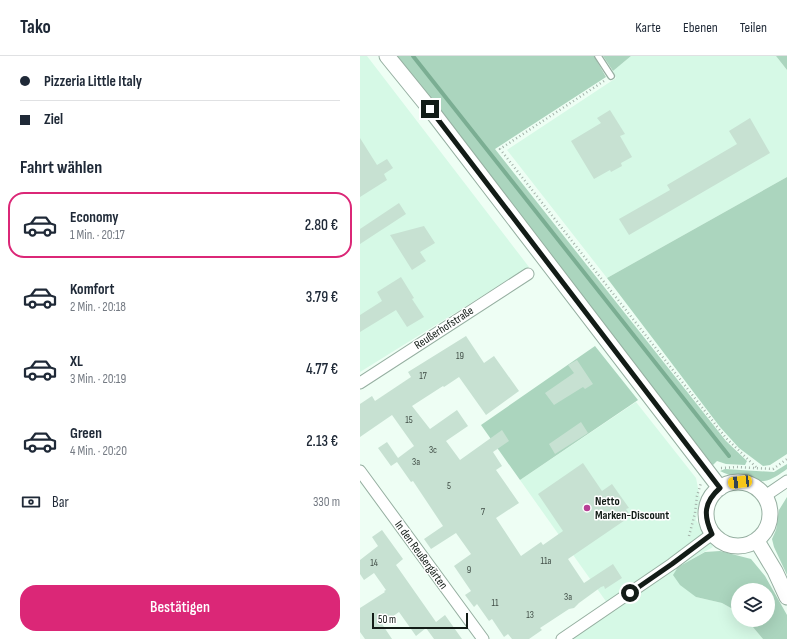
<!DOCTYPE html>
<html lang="de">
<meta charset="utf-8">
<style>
body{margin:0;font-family:"Sofia Sans Condensed",sans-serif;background:#f2f2f3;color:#1f2937;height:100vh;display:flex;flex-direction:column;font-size:15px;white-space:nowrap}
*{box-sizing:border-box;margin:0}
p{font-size:13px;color:#747a83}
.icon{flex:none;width:22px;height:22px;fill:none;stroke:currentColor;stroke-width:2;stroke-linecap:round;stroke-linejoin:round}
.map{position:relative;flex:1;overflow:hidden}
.side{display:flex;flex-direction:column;background:#fff;width:360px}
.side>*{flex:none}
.guide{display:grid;align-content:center;height:88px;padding:0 20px;background:#fff}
.tools{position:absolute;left:371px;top:527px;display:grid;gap:8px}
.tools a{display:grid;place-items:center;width:44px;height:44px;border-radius:50%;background:#fff;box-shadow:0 4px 16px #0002;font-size:20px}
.scale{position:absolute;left:12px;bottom:10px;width:96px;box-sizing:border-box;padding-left:4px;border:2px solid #131c17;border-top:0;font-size:11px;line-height:14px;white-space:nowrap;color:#131c17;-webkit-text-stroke:3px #fff;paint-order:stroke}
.end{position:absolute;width:18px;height:18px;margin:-9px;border:5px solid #131c17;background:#fff;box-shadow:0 0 0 2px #fff}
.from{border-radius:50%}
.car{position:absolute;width:12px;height:24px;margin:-12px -6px;border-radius:5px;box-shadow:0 0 3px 1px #0007;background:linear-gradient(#f5c518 24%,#345 0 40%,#f5c518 0 76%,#345 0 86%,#f5c518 0)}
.guide b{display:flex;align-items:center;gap:14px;height:38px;font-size:15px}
.guide b+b{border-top:1px solid #e0e1e3}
.guide i{width:10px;height:10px;background:#1f2937}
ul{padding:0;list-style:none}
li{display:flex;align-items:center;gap:12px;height:66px;margin:0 8px 6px;padding:0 12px;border:2px solid transparent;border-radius:16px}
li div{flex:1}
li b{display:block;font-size:15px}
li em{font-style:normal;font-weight:600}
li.active{border-color:#db2777}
li>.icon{width:36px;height:36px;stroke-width:1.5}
h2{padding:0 20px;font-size:18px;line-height:48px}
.pay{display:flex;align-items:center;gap:10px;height:44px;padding:0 20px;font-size:15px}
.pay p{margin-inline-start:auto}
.cta{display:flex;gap:8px;margin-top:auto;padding:8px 20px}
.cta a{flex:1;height:46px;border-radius:16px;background:#db2777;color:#fff;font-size:16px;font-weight:600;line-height:46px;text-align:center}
header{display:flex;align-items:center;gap:24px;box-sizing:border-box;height:56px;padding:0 20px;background:#fff;border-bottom:1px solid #e0e1e3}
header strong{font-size:19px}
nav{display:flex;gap:22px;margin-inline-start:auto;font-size:14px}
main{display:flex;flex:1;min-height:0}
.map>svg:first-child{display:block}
.built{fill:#d6f9e6}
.green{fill:#abd5be}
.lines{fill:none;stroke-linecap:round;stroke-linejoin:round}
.stream{stroke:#7bae93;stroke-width:4}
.building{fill:#c7e1d2}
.lane-casing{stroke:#96afa1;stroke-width:8}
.street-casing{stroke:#96afa1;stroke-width:13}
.secondary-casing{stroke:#96afa1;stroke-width:17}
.path{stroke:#a5b3ab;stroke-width:2.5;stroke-dasharray:1 3;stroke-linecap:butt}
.lane{stroke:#fff;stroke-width:5.5}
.street{stroke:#fff;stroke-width:11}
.secondary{stroke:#fff;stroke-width:15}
.route{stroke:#131c17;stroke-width:5}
.poi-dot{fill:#b73f95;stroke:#fff;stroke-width:1.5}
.labels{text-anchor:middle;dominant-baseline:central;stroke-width:3;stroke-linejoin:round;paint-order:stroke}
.number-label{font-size:10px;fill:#404d46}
.street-label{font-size:12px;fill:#131c17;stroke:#fff}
.poi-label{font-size:12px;font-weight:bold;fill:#131c17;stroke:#fff;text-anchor:start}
</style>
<header>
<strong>Tako</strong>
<nav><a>Karte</a><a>Ebenen</a><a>Teilen</a></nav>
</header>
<main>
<section class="side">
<div class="guide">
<b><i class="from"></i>Pizzeria Little Italy</b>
<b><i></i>Ziel</b>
</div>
<h2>Fahrt wählen</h2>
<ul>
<li class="active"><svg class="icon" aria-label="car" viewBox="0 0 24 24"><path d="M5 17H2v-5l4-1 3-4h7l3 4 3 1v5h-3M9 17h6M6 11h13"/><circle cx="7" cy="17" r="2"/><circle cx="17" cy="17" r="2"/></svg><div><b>Economy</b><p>1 Min. · 20:17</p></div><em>2.80 €</em></li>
<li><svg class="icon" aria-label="car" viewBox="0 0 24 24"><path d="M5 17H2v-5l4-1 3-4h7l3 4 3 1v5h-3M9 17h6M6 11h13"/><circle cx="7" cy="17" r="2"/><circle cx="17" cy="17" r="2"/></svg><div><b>Komfort</b><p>2 Min. · 20:18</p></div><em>3.79 €</em></li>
<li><svg class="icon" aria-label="car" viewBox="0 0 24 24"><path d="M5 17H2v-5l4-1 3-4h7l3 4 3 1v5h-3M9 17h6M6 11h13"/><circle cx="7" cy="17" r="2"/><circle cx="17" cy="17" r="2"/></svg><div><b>XL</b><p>3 Min. · 20:19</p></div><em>4.77 €</em></li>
<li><svg class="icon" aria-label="car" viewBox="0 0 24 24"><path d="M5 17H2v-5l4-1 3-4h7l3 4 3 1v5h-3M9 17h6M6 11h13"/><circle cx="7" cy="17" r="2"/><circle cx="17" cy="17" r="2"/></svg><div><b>Green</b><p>4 Min. · 20:20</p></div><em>2.13 €</em></li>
</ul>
<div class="pay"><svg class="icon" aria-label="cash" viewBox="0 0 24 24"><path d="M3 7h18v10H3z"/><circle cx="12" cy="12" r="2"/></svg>Bar<p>330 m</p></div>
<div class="cta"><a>Bestätigen</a></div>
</section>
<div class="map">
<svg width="427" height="583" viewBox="0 0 427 583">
<rect width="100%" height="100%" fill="#eefef4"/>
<!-- built -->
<path class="built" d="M 0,0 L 7,0 L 169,211 L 0,316 Z
M 271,0 L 416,0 L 427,14 L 427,121 L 247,222 L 147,94 L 256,22 L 253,15 Z
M 276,346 L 336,422 L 340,442 L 336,464 L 353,491 L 318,511 L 336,541 L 362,547 L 378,556 L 378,564 L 387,564 L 403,583 L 208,583 L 250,551 L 160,424 Z"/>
<!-- green -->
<path class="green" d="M 35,0 L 234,0 L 246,21 L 135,93 L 366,385 L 387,405 L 385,409 L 366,408 L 357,405 L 353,409 L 254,285 Z
M 243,0 L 271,0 L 253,15 Z
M 416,0 L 427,0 L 427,14 Z
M 427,121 L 427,398 L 410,409 L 403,410 L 379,392 L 360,371 L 247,222 Z
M 235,290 L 278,344 L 160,424 L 121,369 Z
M 427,408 L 427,413 C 420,418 412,424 404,425 C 393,427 370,420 360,415 L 365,413 L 414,416 Z
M 427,441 L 427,519 L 414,491 L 412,483 L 416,474 L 419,454 Z
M 360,495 L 391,503 L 405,520 L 427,559 L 427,583 L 403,583 L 387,564 L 408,564 L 408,534 L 378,534 L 378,556 L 362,547 L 336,541 L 320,529 L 313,519 L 318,511 L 345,496 Z"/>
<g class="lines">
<!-- stream -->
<path class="stream" d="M 53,0 L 369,400"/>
</g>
<!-- building -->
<path class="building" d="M 250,54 L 265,78 L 260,80 L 272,101 L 261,107 L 262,110 L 251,116 L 250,114 L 234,123 L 211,85 L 241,67 L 237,62 Z
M 390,62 L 410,97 L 269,179 L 259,163 L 310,134 L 307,129 L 377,88 L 369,75 Z
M 0,82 L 17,109 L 27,103 L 33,112 L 24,118 L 27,124 L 0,141 Z
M 39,147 L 46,158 L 0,188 L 0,173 Z
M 64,170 L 75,187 L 60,196 L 66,205 L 52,214 L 30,179 Z
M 41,221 L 54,242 L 52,243 L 64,261 L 47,271 L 36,254 L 0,276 L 0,259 L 22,245 L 17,236 Z
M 106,280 L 124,307 L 134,300 L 159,335 L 126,359 L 99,321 L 84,331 L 83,330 L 52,350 L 70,373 L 97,354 L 108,370 L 86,385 L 100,404 L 142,374 L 149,385 L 133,396 L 142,410 L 136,414 L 159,447 L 136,462 L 161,500 L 181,486 L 183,489 L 203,475 L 178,438 L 223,407 L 242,435 L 252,428 L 269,452 L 266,453 L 271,460 L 208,503 L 224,527 L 253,508 L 262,522 L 245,533 L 244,530 L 241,531 L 219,547 L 214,552 L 209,553 L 180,572 L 182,574 L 169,583 L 152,583 L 148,578 L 144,581 L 132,563 L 129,565 L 117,548 L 114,551 L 105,539 L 111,535 L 94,510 L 111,498 L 96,477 L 71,493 L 64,483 L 83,470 L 53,425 L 51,426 L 37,406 L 31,410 L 18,392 L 27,386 L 38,402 L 54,390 L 32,359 L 0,381 L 0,348 L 12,340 L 15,345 L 51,321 L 48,316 Z
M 217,304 L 233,328 L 225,333 L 223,331 L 194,349 L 185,337 L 214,317 L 208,309 Z
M 221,366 L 228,377 L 195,398 L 189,388 Z
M 22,474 L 43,503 L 36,509 L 76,566 L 85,559 L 102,583 L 74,583 L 66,572 L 56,580 L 39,556 L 22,568 L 32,583 L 5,583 L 0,576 L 0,552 L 25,536 L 24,535 L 26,534 L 14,517 L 4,524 L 0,518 L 0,504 L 18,490 L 12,481 Z"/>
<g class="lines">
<defs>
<path id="lane" d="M 238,0 L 251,20"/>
<path id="street" d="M 0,327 L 168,218
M 0,415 L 123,583
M 405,440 L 427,425
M 202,583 L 312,508 L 352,478"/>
<path id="secondary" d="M 27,0 L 70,53 L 360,432
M346 458a32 32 0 1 1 64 0a32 32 0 1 1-64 0Z
M 397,485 L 415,515 L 427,541"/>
</defs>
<!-- lane casing -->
<use href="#lane" class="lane-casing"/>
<!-- street casing -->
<use href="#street" class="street-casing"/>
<!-- secondary casing -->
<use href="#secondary" class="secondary-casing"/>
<!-- path -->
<path class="path" d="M 244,25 L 140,93 L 366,382 L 398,413
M 361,412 L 376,411 L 413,413 L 427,403
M 329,480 L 335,457 L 337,440 L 341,427"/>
<!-- lane -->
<use href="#lane" class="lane"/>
<!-- street -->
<use href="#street" class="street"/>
<!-- secondary -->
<use href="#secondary" class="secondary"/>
</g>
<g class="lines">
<!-- route -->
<path class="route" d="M 70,53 L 360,432 C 344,446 343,459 352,478 L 312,508 L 270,537"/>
</g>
<!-- markers -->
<circle class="poi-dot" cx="227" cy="452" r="4"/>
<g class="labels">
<!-- number labels -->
<g class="number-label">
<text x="100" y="300">19</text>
<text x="63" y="320">17</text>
<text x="49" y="364">15</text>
<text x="73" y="394">3c</text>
<text x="56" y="406">3a</text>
<text x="89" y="430">5</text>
<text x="123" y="456">7</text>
<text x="186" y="505">11a</text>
<text x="14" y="507">14</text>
<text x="109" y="514">9</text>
<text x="208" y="541">3a</text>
<text x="135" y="547">11</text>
<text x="170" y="559">13</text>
</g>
<!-- street labels -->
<g class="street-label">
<text transform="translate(84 272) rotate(-33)">Reußerhofstraße</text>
<text transform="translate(61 499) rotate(54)">In den Reußergärten</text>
</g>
<!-- poi labels -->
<g class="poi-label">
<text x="235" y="445">Netto<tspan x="235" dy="14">Marken-Discount</tspan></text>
</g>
</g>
</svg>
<div class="tools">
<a><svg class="icon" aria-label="layers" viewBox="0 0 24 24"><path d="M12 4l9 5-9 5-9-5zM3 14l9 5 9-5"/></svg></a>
</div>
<div class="scale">50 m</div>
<i class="end from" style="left:270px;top:537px"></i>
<i class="end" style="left:70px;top:53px"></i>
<i class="car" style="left:380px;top:426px;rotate:263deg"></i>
</div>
</main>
